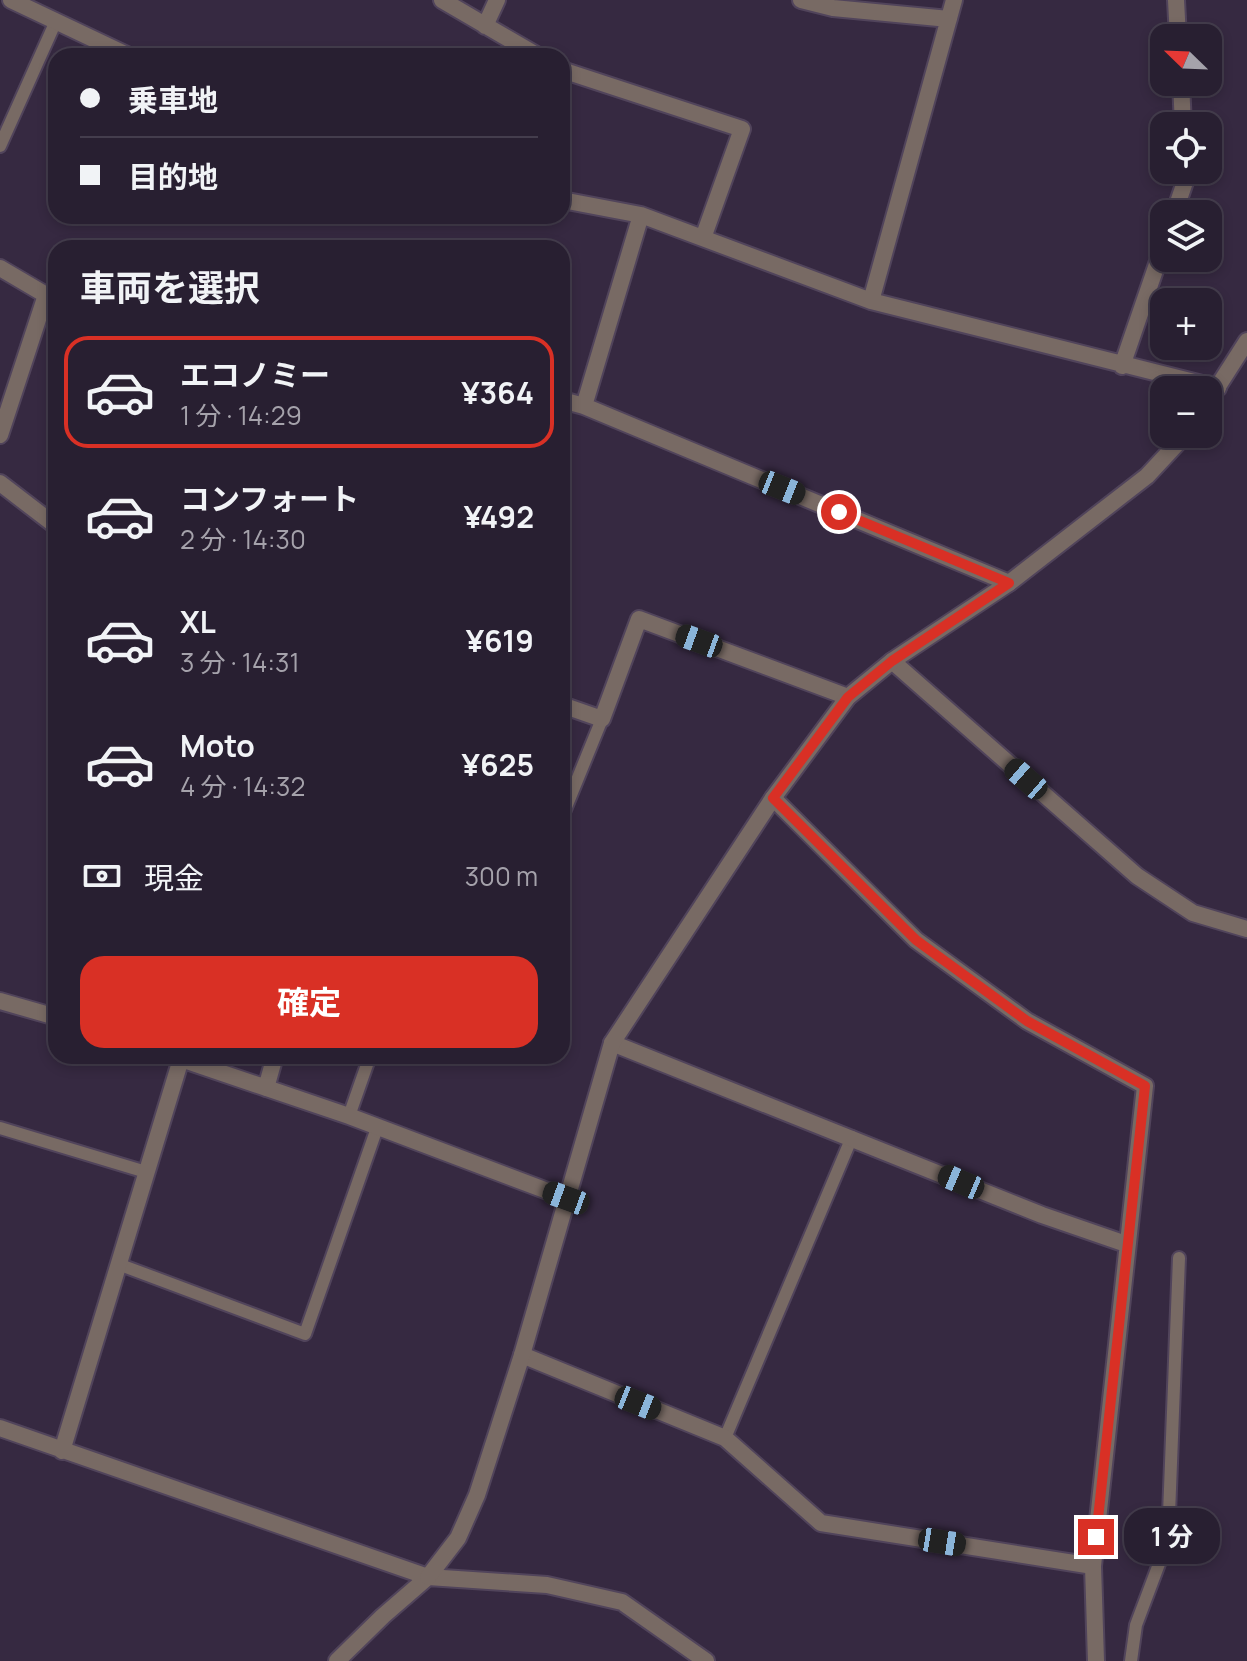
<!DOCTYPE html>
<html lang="ja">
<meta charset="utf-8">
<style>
body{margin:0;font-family:Manrope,"Noto Sans JP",sans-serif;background:#342c3d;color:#f1f3f6;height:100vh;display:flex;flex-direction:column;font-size:30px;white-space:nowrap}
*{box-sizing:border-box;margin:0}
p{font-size:26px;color:#a5a2ab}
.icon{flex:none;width:44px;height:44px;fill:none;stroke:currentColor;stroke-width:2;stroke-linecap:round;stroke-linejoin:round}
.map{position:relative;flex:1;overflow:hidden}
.details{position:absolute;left:48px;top:240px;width:522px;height:824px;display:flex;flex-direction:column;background:#281f31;border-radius:24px;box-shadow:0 4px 12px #0003,0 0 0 2px #443d4d}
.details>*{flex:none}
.banner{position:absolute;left:48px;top:48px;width:522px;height:176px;border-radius:24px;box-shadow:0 4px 12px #0003,0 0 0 2px #443d4d;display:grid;align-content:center;height:176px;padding:0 32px;background:#281f31}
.needle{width:52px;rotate:293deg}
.buttons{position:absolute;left:1150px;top:24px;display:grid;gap:16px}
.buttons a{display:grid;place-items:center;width:72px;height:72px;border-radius:16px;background:#281f31;box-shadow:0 4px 12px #0003,0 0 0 2px #443d4d;font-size:40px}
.end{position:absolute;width:36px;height:36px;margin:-18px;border:10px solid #d93025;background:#fff;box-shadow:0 0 0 4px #fff}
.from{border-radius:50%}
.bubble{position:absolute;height:56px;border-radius:24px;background:#281f31;box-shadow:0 4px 12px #0003,0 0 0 2px #443d4d;font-size:26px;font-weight:700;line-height:56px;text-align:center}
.car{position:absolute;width:24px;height:48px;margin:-24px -12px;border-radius:10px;box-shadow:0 0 6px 2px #0007;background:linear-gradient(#222 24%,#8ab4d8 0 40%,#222 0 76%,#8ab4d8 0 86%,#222 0)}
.banner b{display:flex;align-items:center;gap:28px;height:76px;font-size:30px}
.banner b+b{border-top:2px solid #443d4d}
.banner i{width:20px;height:20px;background:#f1f3f6}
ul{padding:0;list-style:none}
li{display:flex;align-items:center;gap:24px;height:112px;margin:0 16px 12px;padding:0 16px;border:4px solid transparent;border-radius:24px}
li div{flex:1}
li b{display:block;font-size:30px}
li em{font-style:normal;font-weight:700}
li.on{border-color:#d93025}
li>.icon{width:72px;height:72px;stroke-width:1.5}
h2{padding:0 32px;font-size:36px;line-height:96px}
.pay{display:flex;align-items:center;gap:20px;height:88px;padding:0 32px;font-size:30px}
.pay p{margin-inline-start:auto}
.cta{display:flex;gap:16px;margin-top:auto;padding:16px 32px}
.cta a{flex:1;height:92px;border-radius:24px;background:#d93025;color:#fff;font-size:32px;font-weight:700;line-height:92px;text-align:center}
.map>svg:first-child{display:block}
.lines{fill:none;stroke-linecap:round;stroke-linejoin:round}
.service-casing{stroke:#51445b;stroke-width:16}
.minor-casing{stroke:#51445b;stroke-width:20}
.tertiary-casing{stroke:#51445b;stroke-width:20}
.service{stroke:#786a64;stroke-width:12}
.minor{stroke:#786a64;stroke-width:16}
.tertiary{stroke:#786a64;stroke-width:16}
.route{stroke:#d93025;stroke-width:10}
</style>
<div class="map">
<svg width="1247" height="1661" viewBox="0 0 1247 1661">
<rect width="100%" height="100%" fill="#362941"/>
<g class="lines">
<defs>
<path id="service" d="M 0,146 L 56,21
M 562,817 L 602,719
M 349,1116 L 370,1056
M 0,1128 L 146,1172
M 118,1264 L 305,1334 L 377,1128
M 725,1438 L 852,1137
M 1131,1661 L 1136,1625 L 1168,1540 L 1179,1258"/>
<path id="minor" d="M 11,0 L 129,56
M 442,0 L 538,56
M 801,0 L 833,8 L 949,19
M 1176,0 L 1178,38
M 485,26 L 497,0
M 562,70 L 742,129 L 703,238
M 1181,82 L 1183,126
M 562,200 L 641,215 L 871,301 L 1218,388
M 1174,214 L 1186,179 L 1186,170
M 0,268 L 46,295 L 0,435
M 871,301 L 954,0
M 1122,366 L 1164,244
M 562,400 L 584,406 L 1009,583
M 584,406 L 641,215
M 0,483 L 56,526
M 892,661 L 1137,876 L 1193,913 L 1247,929
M 562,705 L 602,719 L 639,619 L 848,697
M 773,798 L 916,940 L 1027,1021 L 1145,1086 L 1093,1566 L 1096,1661
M 0,1001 L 56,1017
M 612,1043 L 1042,1215 L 1126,1244
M 172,1056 L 349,1116 L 566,1198
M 266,1088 L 275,1056
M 522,1355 L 725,1438 L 821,1523 L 1093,1566
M 0,1428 L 428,1577 L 547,1585 L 622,1602 L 706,1661
M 62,1451 L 181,1059
M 337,1661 L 383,1616 L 428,1577"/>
<path id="tertiary" d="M 1208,402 L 1247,341
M 428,1577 L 458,1538 L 477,1495 L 522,1355 L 612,1043 L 773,798 L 848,697 L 892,661 L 1009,583 L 1147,476 L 1186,434"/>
</defs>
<!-- service casing -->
<use href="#service" class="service-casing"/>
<!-- minor casing -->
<use href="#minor" class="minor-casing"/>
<!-- tertiary casing -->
<use href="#tertiary" class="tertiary-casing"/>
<!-- service -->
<use href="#service" class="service"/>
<!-- minor -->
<use href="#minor" class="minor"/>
<!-- tertiary -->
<use href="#tertiary" class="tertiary"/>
</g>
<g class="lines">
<!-- route -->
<path class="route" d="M 839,512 L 1009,583 L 892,661 L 848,697 L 773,798 L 916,940 L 1027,1021 L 1145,1086 L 1096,1537"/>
</g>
</svg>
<div class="buttons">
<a><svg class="needle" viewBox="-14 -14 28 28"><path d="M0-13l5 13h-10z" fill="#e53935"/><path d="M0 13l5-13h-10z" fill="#a5a2ab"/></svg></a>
<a><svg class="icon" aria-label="locate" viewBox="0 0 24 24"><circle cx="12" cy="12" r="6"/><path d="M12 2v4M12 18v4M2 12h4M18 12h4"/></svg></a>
<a><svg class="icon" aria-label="layers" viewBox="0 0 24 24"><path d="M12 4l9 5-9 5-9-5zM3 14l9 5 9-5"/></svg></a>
<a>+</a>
<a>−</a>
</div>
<i class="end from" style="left:839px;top:512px"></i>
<i class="end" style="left:1096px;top:1537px"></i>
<div class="bubble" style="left:1124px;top:1508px;width:96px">1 分</div>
<i class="car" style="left:782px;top:488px;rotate:112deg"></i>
<i class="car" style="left:699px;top:641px;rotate:290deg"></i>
<i class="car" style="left:1026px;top:779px;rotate:311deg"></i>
<i class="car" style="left:961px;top:1182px;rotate:293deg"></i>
<i class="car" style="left:566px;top:1198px;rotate:290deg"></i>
<i class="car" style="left:638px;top:1403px;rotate:112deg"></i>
<i class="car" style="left:942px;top:1542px;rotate:99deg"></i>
<div class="banner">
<b><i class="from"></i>乗車地</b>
<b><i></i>目的地</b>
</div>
<section class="details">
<h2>車両を選択</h2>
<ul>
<li class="on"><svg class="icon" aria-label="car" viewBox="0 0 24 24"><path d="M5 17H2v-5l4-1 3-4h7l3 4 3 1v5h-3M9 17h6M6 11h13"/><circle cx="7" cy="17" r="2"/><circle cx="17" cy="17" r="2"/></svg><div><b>エコノミー</b><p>1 分 · 14:29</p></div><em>¥364</em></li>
<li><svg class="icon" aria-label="car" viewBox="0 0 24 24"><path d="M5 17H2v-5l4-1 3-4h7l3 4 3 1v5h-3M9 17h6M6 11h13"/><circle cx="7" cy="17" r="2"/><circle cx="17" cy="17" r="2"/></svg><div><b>コンフォート</b><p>2 分 · 14:30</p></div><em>¥492</em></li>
<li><svg class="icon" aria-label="car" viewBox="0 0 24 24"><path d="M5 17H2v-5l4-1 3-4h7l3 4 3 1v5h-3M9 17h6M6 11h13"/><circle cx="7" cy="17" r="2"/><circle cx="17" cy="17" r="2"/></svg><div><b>XL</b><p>3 分 · 14:31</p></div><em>¥619</em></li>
<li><svg class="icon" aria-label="car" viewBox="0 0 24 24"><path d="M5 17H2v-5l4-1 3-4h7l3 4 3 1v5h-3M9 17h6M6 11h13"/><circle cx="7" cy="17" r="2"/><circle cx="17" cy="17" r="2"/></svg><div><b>Moto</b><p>4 分 · 14:32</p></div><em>¥625</em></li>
</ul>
<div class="pay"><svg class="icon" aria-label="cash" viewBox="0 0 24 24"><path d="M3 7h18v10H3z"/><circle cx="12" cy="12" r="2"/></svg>現金<p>300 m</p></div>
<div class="cta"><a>確定</a></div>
</section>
</div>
